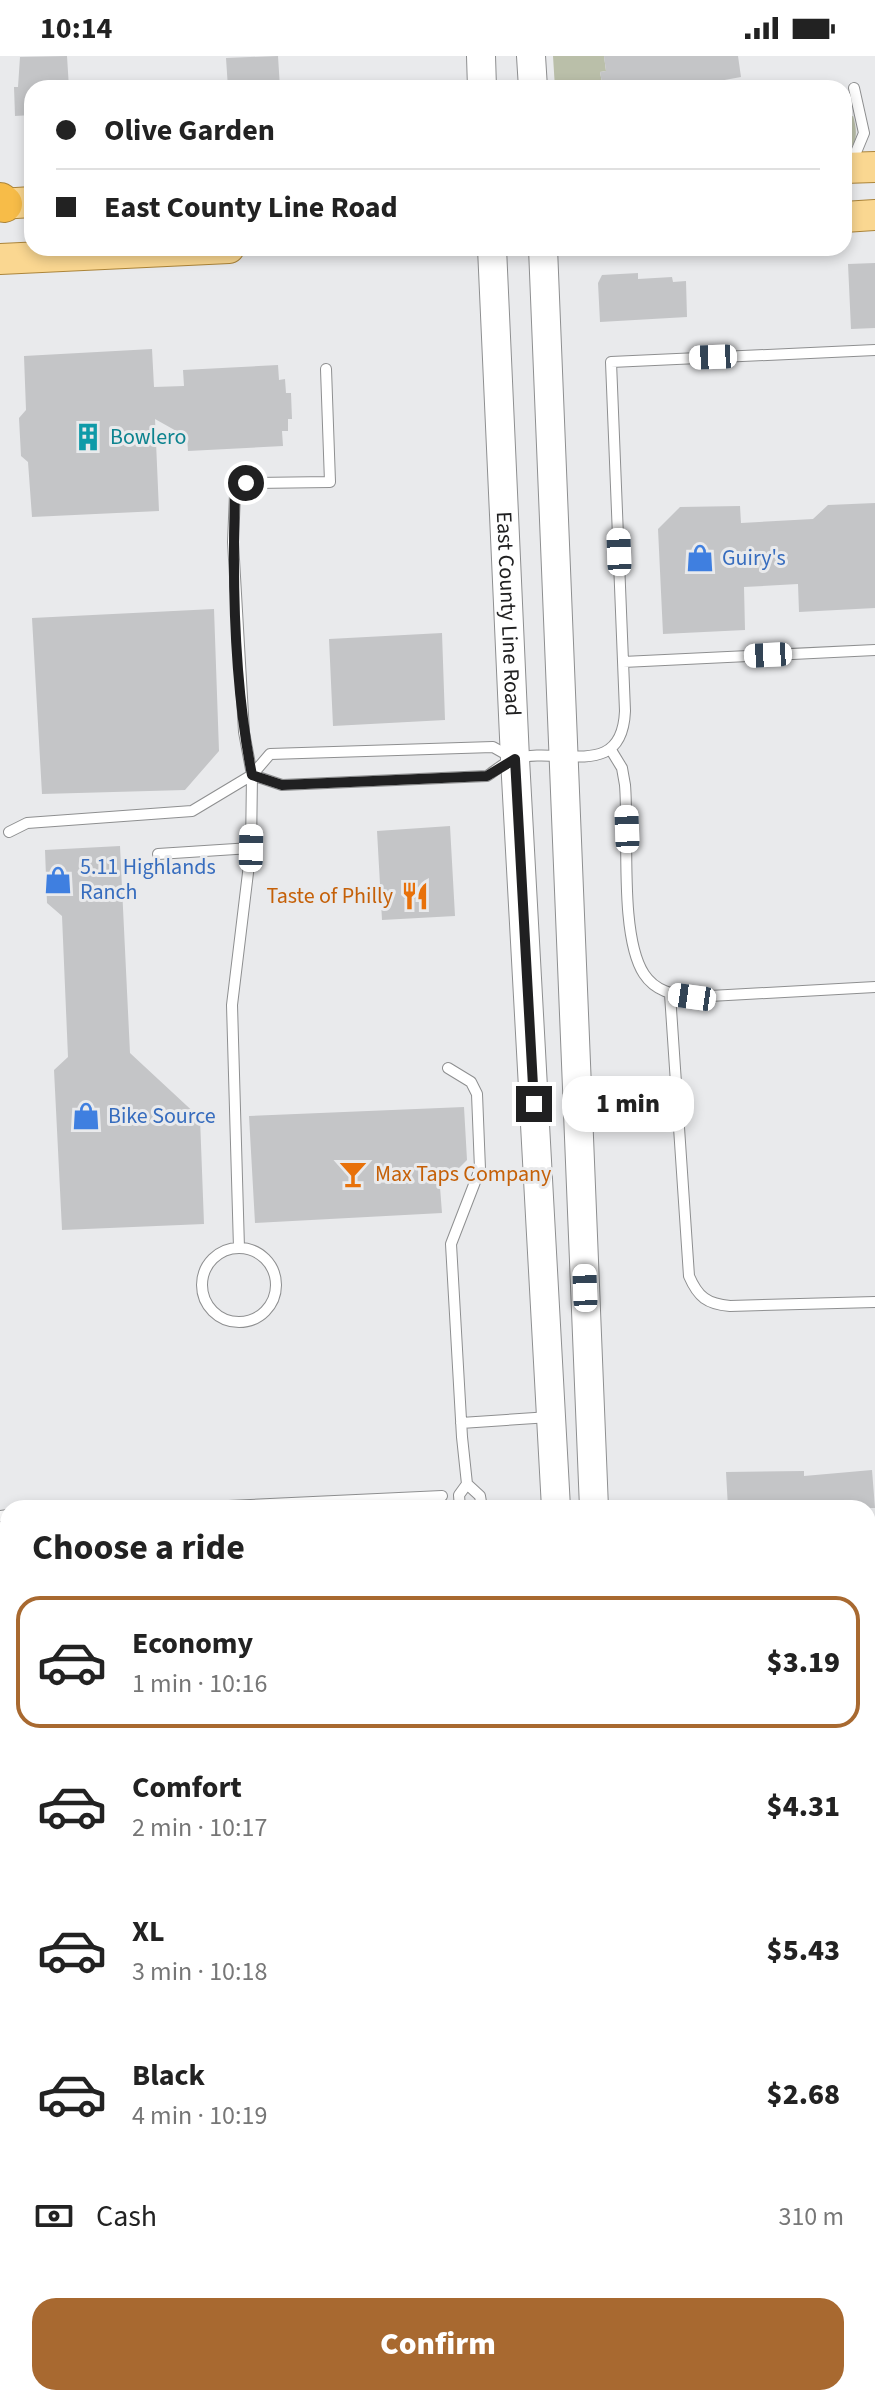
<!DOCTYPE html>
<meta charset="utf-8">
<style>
body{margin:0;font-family:"Source Sans 3",sans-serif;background:#f6f6f6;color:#222;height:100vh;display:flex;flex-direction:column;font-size:30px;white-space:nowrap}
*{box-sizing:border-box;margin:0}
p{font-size:26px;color:#767676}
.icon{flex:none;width:44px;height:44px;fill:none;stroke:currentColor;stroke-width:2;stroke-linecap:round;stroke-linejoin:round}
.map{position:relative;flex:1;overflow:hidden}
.sheet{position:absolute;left:0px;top:1444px;width:876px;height:906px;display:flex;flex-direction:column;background:#fff;border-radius:24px 24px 0 0;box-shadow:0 4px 12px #0003}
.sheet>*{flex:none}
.guide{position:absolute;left:24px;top:24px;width:828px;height:176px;border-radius:24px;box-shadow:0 4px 12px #0003;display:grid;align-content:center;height:176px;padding:0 32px;background:#fff}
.end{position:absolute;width:36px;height:36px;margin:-18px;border:10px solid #202021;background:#fff;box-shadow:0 0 0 4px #fff}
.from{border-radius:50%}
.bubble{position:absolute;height:56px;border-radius:24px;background:#fff;box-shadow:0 4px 12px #0003;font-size:26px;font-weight:800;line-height:56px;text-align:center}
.car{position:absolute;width:24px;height:48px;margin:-24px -12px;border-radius:10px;box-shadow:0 0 6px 2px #0007;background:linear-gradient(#fff 24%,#345 0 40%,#fff 0 76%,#345 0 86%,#fff 0)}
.guide b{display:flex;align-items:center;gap:28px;height:76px;font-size:30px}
.guide b+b{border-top:2px solid #e0e0e0}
.guide i{width:20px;height:20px;background:#222}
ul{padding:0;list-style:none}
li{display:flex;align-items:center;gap:24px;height:132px;margin:0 16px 12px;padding:0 16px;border:4px solid transparent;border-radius:24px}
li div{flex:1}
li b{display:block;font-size:30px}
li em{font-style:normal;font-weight:800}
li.selected{border-color:#a86930}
li>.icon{width:72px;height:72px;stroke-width:1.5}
h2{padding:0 32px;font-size:36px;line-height:96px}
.pay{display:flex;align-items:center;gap:20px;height:88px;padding:0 32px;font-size:30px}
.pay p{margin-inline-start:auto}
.button{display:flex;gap:16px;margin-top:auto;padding:16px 32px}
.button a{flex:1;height:92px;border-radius:24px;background:#a86930;color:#fff;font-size:32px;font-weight:800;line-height:92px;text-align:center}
.status{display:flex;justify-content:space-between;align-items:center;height:56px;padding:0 40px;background:#fff;direction:ltr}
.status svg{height:22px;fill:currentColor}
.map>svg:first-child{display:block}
.green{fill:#babfa9}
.building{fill:#c4c5c7}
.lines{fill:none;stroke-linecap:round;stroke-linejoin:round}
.service-casing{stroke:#8e8f90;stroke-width:12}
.minor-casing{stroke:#8e8f90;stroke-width:22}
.secondary-casing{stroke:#8e8f90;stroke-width:30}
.primary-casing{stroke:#ac853a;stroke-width:32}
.motorway-casing{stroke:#ac853a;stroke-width:38}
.service{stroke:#fff;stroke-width:10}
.minor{stroke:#fff;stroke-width:20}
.secondary{stroke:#fff;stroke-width:28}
.primary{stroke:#fad791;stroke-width:30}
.motorway{stroke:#f7bc48;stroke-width:36}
.route{stroke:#202021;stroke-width:10}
.labels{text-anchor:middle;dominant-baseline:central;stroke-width:6;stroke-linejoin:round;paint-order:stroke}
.culture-label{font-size:22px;fill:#0d838f;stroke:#e9eaec;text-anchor:start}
.shop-label{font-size:22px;fill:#366cbe;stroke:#e9eaec;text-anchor:start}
.street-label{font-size:22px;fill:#202021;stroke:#e9eaec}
.food-label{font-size:22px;fill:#c56008;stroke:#e9eaec;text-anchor:end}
</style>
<div class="status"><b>10:14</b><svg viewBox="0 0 49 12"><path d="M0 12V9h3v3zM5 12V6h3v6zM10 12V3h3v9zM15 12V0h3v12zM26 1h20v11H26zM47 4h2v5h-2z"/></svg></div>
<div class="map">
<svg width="875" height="2349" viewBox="0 0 875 2349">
<rect width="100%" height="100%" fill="#e9eaec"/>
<!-- green -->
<path class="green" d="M 553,0 L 604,0 L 606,15 L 600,16 L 603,32 L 555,32 Z
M 853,60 C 857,73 859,90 844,97 L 844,62 Z"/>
<!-- building -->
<path class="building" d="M 67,0 L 69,32 L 32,32 L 32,59 L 15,60 L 14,31 L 18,31 L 20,1 Z
M 278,0 L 280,32 L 228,32 L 226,2 Z
M 604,0 L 738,0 L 741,21 L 681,32 L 603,32 L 600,16 L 606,15 Z
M 875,207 L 875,272 L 851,273 L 848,208 Z
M 638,217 L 638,223 L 672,221 L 673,226 L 686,225 L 687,261 L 600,266 L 598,227 L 602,219 Z
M 152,293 L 154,331 L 184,330 L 183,314 L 278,309 L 279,324 L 285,323 L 286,337 L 291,337 L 292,363 L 288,363 L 288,375 L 282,375 L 283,390 L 188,395 L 187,381 L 155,363 L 159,455 L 32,461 L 28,406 L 21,400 L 19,362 L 26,354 L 24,300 Z
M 875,447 L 875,552 L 799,556 L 798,528 L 744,531 L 745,574 L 663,578 L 658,473 L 680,451 L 740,450 L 741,467 L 813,463 L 828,449 Z
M 214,553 L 219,695 L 185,734 L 42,738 L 32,562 Z
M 442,577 L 445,664 L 333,670 L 329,583 Z
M 450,770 L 455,860 L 382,864 L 377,775 Z
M 120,790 L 130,997 L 200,1062 L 204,1168 L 62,1174 L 54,1014 L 68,1001 L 62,860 L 47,847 L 45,794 Z
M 464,1051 L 467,1104 L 440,1131 L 442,1157 L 255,1167 L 249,1060 Z
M 872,1414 L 875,1452 L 728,1452 L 726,1416 L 804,1415 L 804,1420 Z"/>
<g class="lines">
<defs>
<path id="service" d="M 852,106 L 864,77 L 854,32
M 623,606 L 875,594
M 611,694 L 622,712 L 625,729 C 629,776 619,880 644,918 C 655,935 673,939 692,941 L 875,931
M 252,719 L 282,729 L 487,720 C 495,715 505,706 514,703 C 559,689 622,726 625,655 L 611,306 L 875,294
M 9,776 L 27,767 L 192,755 L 252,719 L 270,698 L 493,691 L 509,700
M 158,798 L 251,792
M 670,938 L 689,1220 C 698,1241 707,1248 730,1250 L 875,1246
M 448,1012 L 471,1026 L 477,1038 L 480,1113 L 451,1188 L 462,1381 L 467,1428 L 480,1440 L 482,1452
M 239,1192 L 232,949 L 251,792 L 252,719 L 244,676 L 233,486 L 235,438 L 246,427 L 330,426 L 326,313
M202 1229a37 37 0 1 1 74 0a37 37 0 1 1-74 0Z
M 461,1367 L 550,1361
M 184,1452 L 442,1440
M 460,1452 L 459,1439 L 467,1428
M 0,1460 L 8,1459
M 0,1868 L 8,1867
M 0,2104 L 8,2103
M 434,2342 L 450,2349 L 469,2342
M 605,2342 L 618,2349
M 0,2343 L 18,2342"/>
<path id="minor" d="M 868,1488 L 875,1487
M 868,1774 L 875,1774
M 868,2007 L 875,2005
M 790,2342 L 791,2349"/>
<g id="secondary">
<path d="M 481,0 L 482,32"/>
<path d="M 531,0 L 533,32"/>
<path id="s1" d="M 492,192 L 515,703 L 556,1452"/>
<path d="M 543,192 L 594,1452"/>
<path d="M 596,2342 L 596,2349"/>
<path d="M 632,2342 L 633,2349"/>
</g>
<path id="primary" d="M 844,112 L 875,111
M 0,148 L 32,146
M 844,161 L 875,159
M 0,203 L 229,192"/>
<path id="motorway" d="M 0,145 L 4,148"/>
</defs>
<!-- service casing -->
<use href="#service" class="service-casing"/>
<!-- minor casing -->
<use href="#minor" class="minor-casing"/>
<!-- secondary casing -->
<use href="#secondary" class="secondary-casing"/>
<!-- primary casing -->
<use href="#primary" class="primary-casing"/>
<!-- motorway casing -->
<use href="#motorway" class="motorway-casing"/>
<!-- service -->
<use href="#service" class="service"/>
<!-- minor -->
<use href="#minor" class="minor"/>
<!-- secondary -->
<use href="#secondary" class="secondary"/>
<!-- primary -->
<use href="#primary" class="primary"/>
<!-- motorway -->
<use href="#motorway" class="motorway"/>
</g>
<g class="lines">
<!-- route -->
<path class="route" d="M 246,427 L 235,438 C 232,530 234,628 252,719 L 282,729 L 487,720 L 515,703 L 534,1048"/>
</g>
<!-- icons -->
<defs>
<symbol id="building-bare" viewBox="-9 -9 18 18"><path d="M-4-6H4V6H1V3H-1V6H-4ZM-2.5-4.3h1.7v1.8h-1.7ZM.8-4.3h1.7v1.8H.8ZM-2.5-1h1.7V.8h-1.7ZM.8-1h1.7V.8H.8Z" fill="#0f9aa8" stroke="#e9eaec" stroke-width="2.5" paint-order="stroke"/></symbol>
<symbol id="shop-bare" viewBox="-9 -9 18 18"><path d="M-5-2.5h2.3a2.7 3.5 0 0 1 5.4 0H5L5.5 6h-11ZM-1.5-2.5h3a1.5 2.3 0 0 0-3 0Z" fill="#3f7fe0" stroke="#e9eaec" stroke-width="2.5" paint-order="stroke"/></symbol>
<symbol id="restaurant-bare" viewBox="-9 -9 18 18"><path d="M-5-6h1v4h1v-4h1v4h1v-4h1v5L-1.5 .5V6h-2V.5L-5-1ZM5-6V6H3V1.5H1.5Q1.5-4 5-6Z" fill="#e8710a" stroke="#e9eaec" stroke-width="2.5" paint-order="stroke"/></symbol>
<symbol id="bar-bare" viewBox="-9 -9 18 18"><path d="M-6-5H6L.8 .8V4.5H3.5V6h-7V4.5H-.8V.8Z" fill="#e8710a" stroke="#e9eaec" stroke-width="2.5" paint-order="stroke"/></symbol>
</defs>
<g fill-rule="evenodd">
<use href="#building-bare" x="68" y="361" width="40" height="40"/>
<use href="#shop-bare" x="680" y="482" width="40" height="40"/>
<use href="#shop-bare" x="38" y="804" width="40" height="40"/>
<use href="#restaurant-bare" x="395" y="820" width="40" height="40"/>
<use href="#shop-bare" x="66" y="1040" width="40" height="40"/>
<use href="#bar-bare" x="333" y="1098" width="40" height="40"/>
</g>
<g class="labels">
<!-- culture labels -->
<g class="culture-label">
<text x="110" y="381">Bowlero</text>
</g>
<!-- shop labels -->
<g class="shop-label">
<text x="722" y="502">Guiry's</text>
<text x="80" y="811">5.11 Highlands<tspan x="80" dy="25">Ranch</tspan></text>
<text x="108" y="1060">Bike Source</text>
</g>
<!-- street labels -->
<g class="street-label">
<text stroke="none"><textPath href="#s1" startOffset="366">East County Line Road</textPath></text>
</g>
<!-- food labels -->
<g class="food-label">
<text x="393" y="840">Taste of Philly</text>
<text x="375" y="1118" text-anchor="start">Max Taps Company</text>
</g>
</g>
</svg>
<i class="end from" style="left:246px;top:427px"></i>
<i class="end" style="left:534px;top:1048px"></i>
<div class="bubble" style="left:562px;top:1020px;width:132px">1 min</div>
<i class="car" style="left:713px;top:301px;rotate:268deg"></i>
<i class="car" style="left:619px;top:496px;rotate:358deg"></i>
<i class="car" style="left:768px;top:599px;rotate:267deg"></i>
<i class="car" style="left:627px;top:773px;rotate:358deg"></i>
<i class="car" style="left:251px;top:792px;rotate:1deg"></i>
<i class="car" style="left:692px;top:941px;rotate:278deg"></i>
<i class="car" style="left:585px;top:1232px;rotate:358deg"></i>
<div class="guide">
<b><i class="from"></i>Olive Garden</b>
<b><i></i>East County Line Road</b>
</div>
<section class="sheet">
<h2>Choose a ride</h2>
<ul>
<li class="selected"><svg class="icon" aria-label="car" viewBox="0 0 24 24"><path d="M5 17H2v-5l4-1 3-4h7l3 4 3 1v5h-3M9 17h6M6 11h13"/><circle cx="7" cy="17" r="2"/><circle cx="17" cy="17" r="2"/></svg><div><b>Economy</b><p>1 min · 10:16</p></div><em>$3.19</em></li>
<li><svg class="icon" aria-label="car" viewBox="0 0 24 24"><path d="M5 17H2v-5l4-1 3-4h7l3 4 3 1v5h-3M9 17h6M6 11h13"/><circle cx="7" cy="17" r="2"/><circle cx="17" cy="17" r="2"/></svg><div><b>Comfort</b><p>2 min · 10:17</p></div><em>$4.31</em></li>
<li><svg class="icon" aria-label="car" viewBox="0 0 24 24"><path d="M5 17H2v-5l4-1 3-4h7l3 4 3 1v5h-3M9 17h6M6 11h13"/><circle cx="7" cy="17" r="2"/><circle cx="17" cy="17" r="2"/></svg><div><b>XL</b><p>3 min · 10:18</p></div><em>$5.43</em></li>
<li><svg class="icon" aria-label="car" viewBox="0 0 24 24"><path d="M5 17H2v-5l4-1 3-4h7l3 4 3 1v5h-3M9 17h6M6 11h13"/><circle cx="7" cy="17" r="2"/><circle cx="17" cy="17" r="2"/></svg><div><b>Black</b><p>4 min · 10:19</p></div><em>$2.68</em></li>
</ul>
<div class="pay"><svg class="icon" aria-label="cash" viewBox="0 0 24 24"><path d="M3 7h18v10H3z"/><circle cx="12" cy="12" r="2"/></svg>Cash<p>310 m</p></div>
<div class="button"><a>Confirm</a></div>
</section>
</div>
